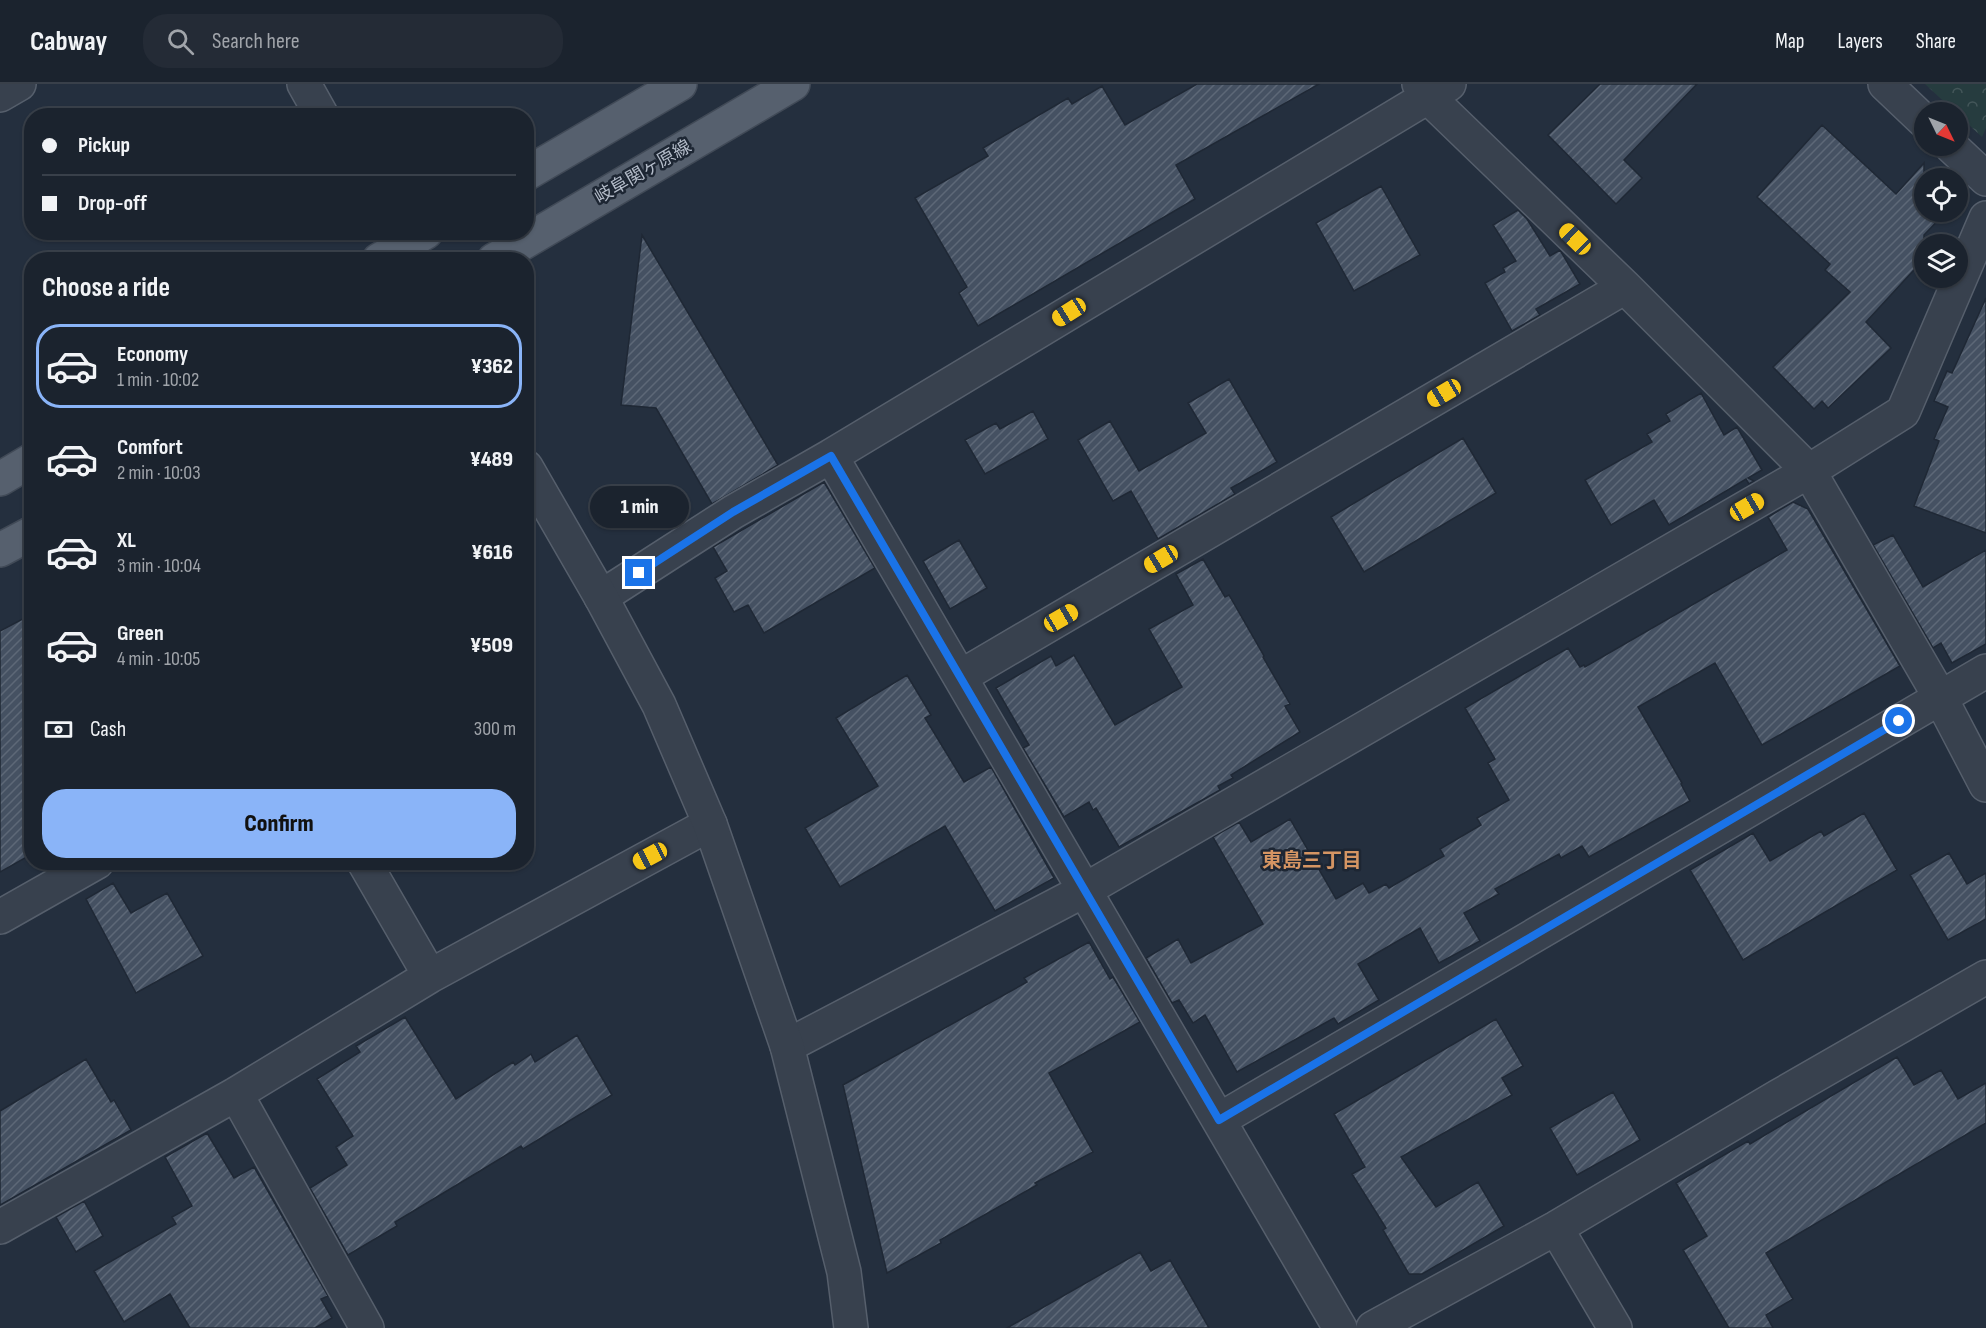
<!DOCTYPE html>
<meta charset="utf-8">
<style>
body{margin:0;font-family:"Sofia Sans Condensed","Noto Sans JP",sans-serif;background:#242b36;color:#f1f3f6;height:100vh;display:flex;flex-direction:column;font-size:22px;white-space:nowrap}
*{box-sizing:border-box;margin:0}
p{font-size:20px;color:#a0a4aa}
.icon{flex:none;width:33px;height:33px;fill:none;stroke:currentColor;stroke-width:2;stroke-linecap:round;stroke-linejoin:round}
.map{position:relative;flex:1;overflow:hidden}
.drawer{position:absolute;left:24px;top:168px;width:510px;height:618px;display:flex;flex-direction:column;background:#1b232e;border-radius:24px;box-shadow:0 2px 4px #0004,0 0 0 2px #39404a}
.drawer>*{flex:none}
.banner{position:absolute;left:24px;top:24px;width:510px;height:132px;border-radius:24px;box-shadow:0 2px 4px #0004,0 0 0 2px #39404a;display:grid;align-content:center;height:132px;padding:0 18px;background:#1b232e}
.needle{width:39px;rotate:133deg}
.tools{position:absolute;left:1914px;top:18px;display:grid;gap:12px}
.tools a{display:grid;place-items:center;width:54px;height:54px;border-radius:50%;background:#1b232e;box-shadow:0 2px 4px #0004,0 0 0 2px #39404a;font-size:30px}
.end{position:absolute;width:27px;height:27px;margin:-14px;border:8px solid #1a73e8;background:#fff;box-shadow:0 0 0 3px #fff}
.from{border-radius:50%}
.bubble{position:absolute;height:42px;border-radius:21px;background:#1b232e;box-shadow:0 2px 4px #0004,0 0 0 2px #39404a;font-size:20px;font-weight:800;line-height:42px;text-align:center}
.car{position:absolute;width:18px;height:36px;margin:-18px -9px;border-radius:8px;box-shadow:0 0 4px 2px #0007;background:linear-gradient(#f5c518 24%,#345 0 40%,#f5c518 0 76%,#345 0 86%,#f5c518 0)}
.banner b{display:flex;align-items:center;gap:21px;height:57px;font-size:22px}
.banner b+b{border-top:2px solid #39404a}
.banner i{width:15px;height:15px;background:#f1f3f6}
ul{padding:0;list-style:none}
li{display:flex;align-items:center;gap:18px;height:84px;margin:0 12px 9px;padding:0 6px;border:3px solid transparent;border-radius:24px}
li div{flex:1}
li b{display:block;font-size:22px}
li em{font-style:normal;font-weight:800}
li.active{border-color:#8ab4f8}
li>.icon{width:54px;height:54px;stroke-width:1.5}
h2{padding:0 18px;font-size:27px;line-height:72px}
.pay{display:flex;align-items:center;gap:15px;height:66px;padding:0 18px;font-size:22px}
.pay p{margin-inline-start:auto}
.cta{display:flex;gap:12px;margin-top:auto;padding:12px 18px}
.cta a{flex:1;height:69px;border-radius:24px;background:#8ab4f8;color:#111;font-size:24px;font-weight:800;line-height:69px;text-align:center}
header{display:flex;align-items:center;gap:36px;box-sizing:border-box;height:84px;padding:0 30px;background:#1b232e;border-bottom:2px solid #39404a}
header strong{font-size:28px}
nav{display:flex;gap:33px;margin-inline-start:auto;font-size:21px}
.search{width:420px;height:54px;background:#242b36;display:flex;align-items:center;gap:15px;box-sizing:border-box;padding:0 21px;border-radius:24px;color:#a0a4aa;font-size:22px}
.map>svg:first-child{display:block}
.park{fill:url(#park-crowns)}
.building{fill:url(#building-hatch);stroke:#1f2835;stroke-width:1.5}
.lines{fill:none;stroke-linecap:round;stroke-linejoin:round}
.minor-casing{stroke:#565f6c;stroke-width:36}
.tertiary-casing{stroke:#565f6c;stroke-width:36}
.primary-casing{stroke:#414a57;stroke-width:36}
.minor{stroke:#38414e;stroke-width:33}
.tertiary{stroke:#38414e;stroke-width:33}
.primary{stroke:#56606e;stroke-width:33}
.route{stroke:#1a73e8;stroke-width:8}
.labels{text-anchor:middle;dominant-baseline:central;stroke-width:5;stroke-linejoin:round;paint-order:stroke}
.street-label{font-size:18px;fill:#b4bcc9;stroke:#1d2633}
.neighbourhood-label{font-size:20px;font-weight:bold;fill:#d59563;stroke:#1d2633}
</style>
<header>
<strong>Cabway</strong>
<div class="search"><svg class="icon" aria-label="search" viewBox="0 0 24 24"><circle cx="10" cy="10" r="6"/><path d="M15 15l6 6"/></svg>Search here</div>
<nav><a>Map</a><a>Layers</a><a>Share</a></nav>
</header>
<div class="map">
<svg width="1986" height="1244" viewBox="0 0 1986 1244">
<defs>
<pattern id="park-crowns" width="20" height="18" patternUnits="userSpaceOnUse" patternTransform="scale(1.5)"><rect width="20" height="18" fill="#263c3f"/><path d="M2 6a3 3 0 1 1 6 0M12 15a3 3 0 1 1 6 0" fill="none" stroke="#435659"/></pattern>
<pattern id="building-hatch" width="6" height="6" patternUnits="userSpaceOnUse" patternTransform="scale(1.5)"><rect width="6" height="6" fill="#455162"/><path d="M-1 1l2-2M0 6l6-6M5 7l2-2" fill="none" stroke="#5d6877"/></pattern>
</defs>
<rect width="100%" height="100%" fill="#242f3e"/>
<!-- park -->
<path class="park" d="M 1925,0 L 1986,0 L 1986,44 L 1982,53 Z"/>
<!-- building -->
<path class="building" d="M 1197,0 L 1319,0 L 1176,81 L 1195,115 L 978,242 L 959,209 L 967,203 L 915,114 L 988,72 L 983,64 L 1068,14 L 1072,20 L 1102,2 L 1125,41 Z
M 1600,0 L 1697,0 L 1624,76 L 1642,94 L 1616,120 L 1548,51 Z
M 1822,41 L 1896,110 L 1924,79 L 1924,128 L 1946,128 L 1924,151 L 1924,175 L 1866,238 L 1891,264 L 1828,324 L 1822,317 L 1814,325 L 1773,283 L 1850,208 L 1825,186 L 1830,180 L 1757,113 Z
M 1381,102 L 1420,171 L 1354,207 L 1316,139 Z
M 1518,126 L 1527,135 L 1550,172 L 1560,166 L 1580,200 L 1536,225 L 1540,231 L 1512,247 L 1485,199 L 1505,188 L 1503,184 L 1516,177 L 1493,141 Z
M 642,151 L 778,381 L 712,420 L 656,324 L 621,321 Z
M 1986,214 L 1986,449 L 1914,422 L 1939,357 L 1934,355 L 1948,323 L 1934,317 L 1947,287 L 1952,289 Z
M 1229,295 L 1277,378 L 1231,404 L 1235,410 L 1158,455 L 1131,407 L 1113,417 L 1078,356 L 1110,337 L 1139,387 L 1206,349 L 1188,319 Z
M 1701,309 L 1724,351 L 1737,343 L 1762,386 L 1748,394 L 1754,397 L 1749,400 L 1746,395 L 1669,441 L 1654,416 L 1611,441 L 1585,396 L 1652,358 L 1647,350 L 1670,337 L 1666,330 Z
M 1033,327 L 1048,355 L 985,390 L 965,356 L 996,339 L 1000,345 Z
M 1463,354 L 1496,409 L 1364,488 L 1331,433 Z
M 824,398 L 875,484 L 764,549 L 748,521 L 734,528 L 715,494 L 727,487 L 713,463 Z
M 1793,418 L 1808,425 L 1900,582 L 1762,661 L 1715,579 L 1638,623 L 1682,699 L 1681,700 L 1690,717 L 1589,773 L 1582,762 L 1561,774 L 1559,770 L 1495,805 L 1499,810 L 1464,829 L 1480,857 L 1439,879 L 1420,844 L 1358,880 L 1379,916 L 1338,940 L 1334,934 L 1237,988 L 1205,931 L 1193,939 L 1179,916 L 1172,919 L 1146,874 L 1178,855 L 1191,879 L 1263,840 L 1213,753 L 1239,738 L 1251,758 L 1290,735 L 1336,815 L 1363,799 L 1369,809 L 1386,800 L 1389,804 L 1444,772 L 1440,765 L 1481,741 L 1477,734 L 1509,716 L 1488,679 L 1495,675 L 1465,624 L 1568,564 L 1580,583 L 1584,581 L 1585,583 L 1787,466 L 1768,433 Z
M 1893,451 L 1923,503 L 1986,466 L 1986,560 L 1952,579 L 1941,559 L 1933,564 L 1873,461 Z
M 959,456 L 987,504 L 950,525 L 923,477 Z
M 1203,475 L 1225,513 L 1229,511 L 1264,572 L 1263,573 L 1290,620 L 1285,622 L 1300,648 L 1231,691 L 1233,694 L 1218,702 L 1220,706 L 1119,763 L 1096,724 L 1093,726 L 1089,718 L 1064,733 L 1023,664 L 1029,661 L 996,604 L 1051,572 L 1056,582 L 1074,571 L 1115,641 L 1182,603 L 1149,545 L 1193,521 L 1176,490 Z
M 32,530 L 32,770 L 0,788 L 0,547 Z
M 907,591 L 931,631 L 925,634 L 964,698 L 991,683 L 1054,794 L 995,827 L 945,742 L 840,803 L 805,744 L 878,702 L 836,634 Z
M 1864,729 L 1897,786 L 1743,876 L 1690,786 L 1753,749 L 1770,777 L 1821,747 L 1824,752 Z
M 1949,769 L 1967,800 L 1986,789 L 1986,835 L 1948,856 L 1910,791 Z
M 113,799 L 131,829 L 167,809 L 203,872 L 136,909 L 86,815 Z
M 1089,858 L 1110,895 L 1113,893 L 1140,938 L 1049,989 L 1093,1068 L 1035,1099 L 1037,1101 L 940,1156 L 941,1159 L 887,1189 L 843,1001 L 1027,898 L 1024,894 Z
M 405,933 L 456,1015 L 513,978 L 515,981 L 531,970 L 535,978 L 577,951 L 612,1011 L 523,1065 L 521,1062 L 480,1087 L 395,1138 L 397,1142 L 348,1171 L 310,1104 L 347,1081 L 336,1063 L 353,1052 L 317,995 L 360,968 L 356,962 Z
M 1496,935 L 1523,982 L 1502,994 L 1512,1011 L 1401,1073 L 1436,1123 L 1478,1098 L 1504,1142 L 1422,1190 L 1409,1190 L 1383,1146 L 1386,1144 L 1352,1090 L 1365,1083 L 1334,1030 Z
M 1897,973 L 1914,1001 L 1941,986 L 1958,1015 L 1986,999 L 1986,1039 L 1766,1169 L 1793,1215 L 1766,1231 L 1773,1244 L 1729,1244 L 1683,1166 L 1707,1152 L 1676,1099 L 1748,1057 L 1750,1060 Z
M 86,975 L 111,1018 L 114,1016 L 131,1046 L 0,1121 L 0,1027 Z
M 1613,1008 L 1640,1056 L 1577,1091 L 1550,1044 Z
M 207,1049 L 234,1094 L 254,1083 L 328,1212 L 321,1215 L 332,1234 L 315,1244 L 190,1244 L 170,1210 L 124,1238 L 94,1187 L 176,1140 L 172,1133 L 192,1122 L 165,1073 Z
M 84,1117 L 103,1152 L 76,1168 L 56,1133 Z
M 1140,1168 L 1151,1187 L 1170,1176 L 1209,1244 L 1007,1244 Z"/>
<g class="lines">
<defs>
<path id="minor" d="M 1419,0 L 1427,12 L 1625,203 L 1809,387 L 1940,613 L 1986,701
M 1885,0 L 1924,37
M 0,11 L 19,0
M 1951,62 L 1986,95
M 831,372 L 1340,1244
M 601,513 L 733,428 L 831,372 L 1449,0
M 960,593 L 1625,203
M 364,778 L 430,892
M 0,833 L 97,778
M 787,962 L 1085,806 L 1809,387 L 1903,328 L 1986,134
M 236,1010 L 367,1244
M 1219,1036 L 1986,587
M 0,1143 L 236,1010 L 430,892 L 710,740
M 1556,1144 L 1615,1244
M 1373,1244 L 1556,1144 L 1779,1012 L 1986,893"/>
<path id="tertiary" d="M 304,0 L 322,32
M 526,383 L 601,513 L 659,621 L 710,740 L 787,962 L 844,1188 L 851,1244"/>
<path id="primary" d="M 526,90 L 680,0
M 379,176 L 426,148
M 494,176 L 793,0
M 0,395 L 32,376
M 0,466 L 32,449"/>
</defs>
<!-- minor casing -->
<use href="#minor" class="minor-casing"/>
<!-- tertiary casing -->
<use href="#tertiary" class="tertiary-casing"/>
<!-- primary casing -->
<use href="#primary" class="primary-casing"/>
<!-- minor -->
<use href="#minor" class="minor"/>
<!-- tertiary -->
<use href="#tertiary" class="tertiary"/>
<!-- primary -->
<use href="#primary" class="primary"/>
</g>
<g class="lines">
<!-- route -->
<path class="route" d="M 639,489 L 733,428 L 831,372 L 1219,1036 L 1899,637"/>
</g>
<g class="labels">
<!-- street labels -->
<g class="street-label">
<text transform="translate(643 88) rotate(-30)">岐阜関ヶ原線</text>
</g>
<!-- neighbourhood labels -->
<g class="neighbourhood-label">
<text x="1312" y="777">東島三丁目</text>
</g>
</g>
</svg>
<div class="tools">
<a><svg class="needle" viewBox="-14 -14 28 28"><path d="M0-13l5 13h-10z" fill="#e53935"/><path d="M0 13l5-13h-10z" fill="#a0a4aa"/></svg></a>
<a><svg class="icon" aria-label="locate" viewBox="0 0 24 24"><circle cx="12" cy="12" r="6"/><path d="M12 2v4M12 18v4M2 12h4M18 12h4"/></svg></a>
<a><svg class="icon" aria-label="layers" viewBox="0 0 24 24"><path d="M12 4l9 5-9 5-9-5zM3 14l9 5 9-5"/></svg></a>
</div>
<i class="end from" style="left:1899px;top:637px"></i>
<i class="end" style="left:639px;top:489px"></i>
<div class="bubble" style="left:590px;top:402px;width:99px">1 min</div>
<i class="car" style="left:1575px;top:155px;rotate:314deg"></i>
<i class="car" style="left:1069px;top:228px;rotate:238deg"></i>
<i class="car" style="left:1444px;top:309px;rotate:239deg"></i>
<i class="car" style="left:1747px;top:423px;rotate:60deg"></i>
<i class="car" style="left:1161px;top:475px;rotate:239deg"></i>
<i class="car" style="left:1061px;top:534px;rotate:60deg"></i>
<i class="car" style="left:650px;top:772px;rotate:242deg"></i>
<div class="banner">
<b><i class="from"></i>Pickup</b>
<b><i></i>Drop-off</b>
</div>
<section class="drawer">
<h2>Choose a ride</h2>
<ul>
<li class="active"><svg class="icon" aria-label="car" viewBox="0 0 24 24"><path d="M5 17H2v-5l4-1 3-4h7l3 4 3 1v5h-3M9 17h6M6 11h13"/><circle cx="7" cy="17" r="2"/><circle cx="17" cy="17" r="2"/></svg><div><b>Economy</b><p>1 min · 10:02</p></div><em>¥362</em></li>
<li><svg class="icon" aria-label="car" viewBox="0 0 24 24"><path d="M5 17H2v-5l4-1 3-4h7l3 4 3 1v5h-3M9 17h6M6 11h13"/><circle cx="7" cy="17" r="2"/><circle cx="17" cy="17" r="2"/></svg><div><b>Comfort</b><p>2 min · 10:03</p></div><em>¥489</em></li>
<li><svg class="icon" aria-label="car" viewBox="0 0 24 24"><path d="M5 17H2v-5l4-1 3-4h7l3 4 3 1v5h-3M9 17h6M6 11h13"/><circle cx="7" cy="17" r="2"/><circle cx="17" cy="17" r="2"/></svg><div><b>XL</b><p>3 min · 10:04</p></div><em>¥616</em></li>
<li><svg class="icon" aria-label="car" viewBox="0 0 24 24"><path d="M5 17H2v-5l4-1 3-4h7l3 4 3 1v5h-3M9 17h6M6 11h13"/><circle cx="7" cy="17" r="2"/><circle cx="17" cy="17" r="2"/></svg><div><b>Green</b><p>4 min · 10:05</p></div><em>¥509</em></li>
</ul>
<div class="pay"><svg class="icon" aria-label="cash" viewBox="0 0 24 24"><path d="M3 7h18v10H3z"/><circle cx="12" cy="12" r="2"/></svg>Cash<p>300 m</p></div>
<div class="cta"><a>Confirm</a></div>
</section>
</div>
